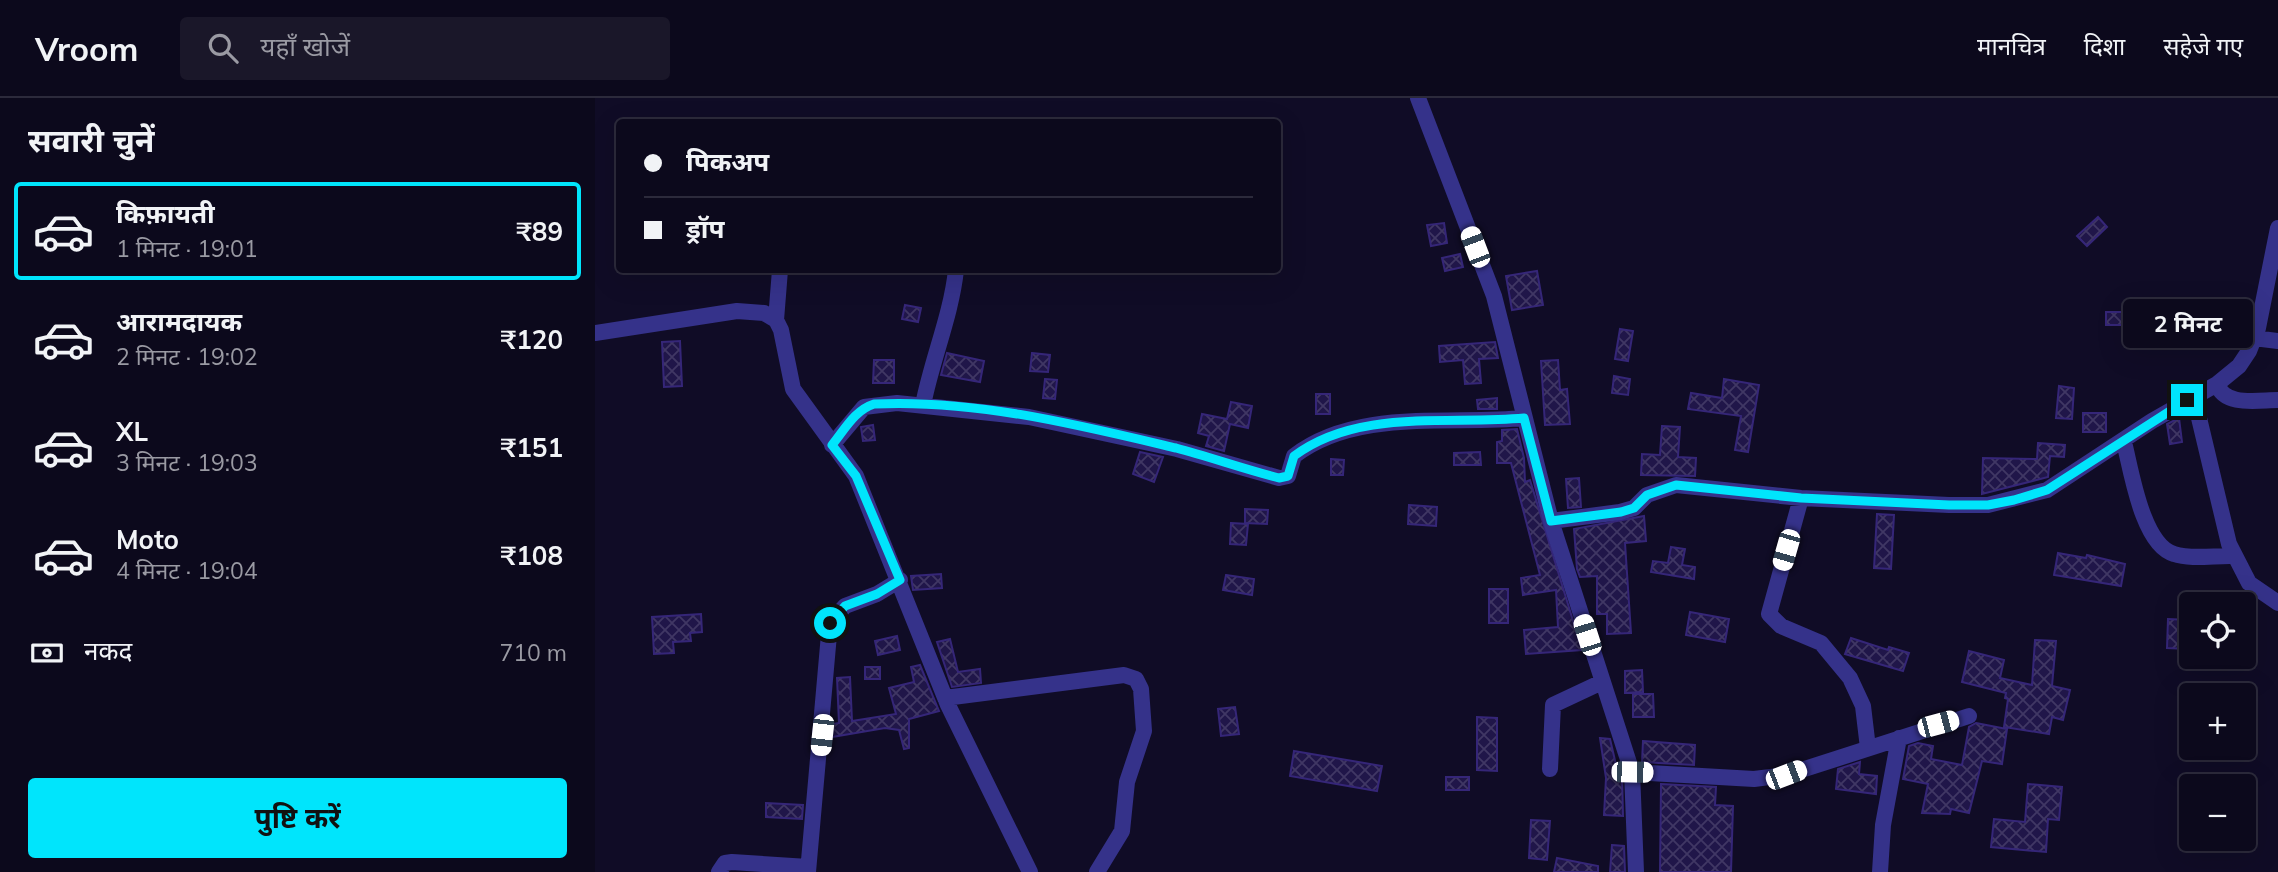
<!DOCTYPE html>
<html lang="hi">
<meta charset="utf-8">
<style>
body{margin:0;font-family:Mulish,"Noto Sans Devanagari",sans-serif;background:#1a1729;color:#f1f3f6;height:100vh;display:flex;flex-direction:column;font-size:26px;white-space:nowrap}
*{box-sizing:border-box;margin:0}
p{font-size:23px;color:#9a9aa3}
.icon{flex:none;width:38px;height:38px;fill:none;stroke:currentColor;stroke-width:2;stroke-linecap:round;stroke-linejoin:round}
.map{position:relative;flex:1;overflow:hidden}
.side{display:flex;flex-direction:column;background:#0c091c;width:595px}
.side>*{flex:none}
.banner{position:absolute;left:21px;top:21px;width:665px;height:154px;border-radius:7px;box-shadow:0 7px 28px #0002,0 0 0 2px #2c2a3b;display:grid;align-content:center;height:154px;padding:0 28px;background:#0c091c}
.buttons{position:absolute;left:1584px;top:494px;display:grid;gap:14px}
.buttons a{display:grid;place-items:center;width:77px;height:77px;border-radius:7px;background:#0c091c;box-shadow:0 7px 28px #0002,0 0 0 2px #2c2a3b;font-size:35px}
.end{position:absolute;width:32px;height:32px;margin:-16px;border:9px solid #00e5fc;background:#111;box-shadow:0 0 0 4px #111}
.from{border-radius:50%}
.bubble{position:absolute;height:49px;border-radius:7px;background:#0c091c;box-shadow:0 7px 28px #0002,0 0 0 2px #2c2a3b;font-size:23px;font-weight:700;line-height:49px;text-align:center}
.car{position:absolute;width:21px;height:42px;margin:-21px -10px;border-radius:9px;box-shadow:0 0 5px 2px #0007;background:linear-gradient(#fff 24%,#345 0 40%,#fff 0 76%,#345 0 86%,#fff 0)}
.banner b{display:flex;align-items:center;gap:24px;height:66px;font-size:26px}
.banner b+b{border-top:2px solid #2c2a3b}
.banner i{width:18px;height:18px;background:#f1f3f6}
ul{padding:0;list-style:none}
li{display:flex;align-items:center;gap:21px;height:98px;margin:0 14px 10px;padding:0 14px;border:4px solid transparent;border-radius:7px}
li div{flex:1}
li b{display:block;font-size:26px}
li em{font-style:normal;font-weight:700}
li.current{border-color:#00e5fc}
li>.icon{width:63px;height:63px;stroke-width:1.5}
h2{padding:0 28px;font-size:32px;line-height:84px}
.pay{display:flex;align-items:center;gap:18px;height:77px;padding:0 28px;font-size:26px}
.pay p{margin-inline-start:auto}
.cta{display:flex;gap:14px;margin-top:auto;padding:14px 28px}
.cta a{flex:1;height:80px;border-radius:7px;background:#00e5fc;color:#111;font-size:28px;font-weight:700;line-height:80px;text-align:center}
header{display:flex;align-items:center;gap:42px;box-sizing:border-box;height:98px;padding:0 35px;background:#0c091c;border-bottom:2px solid #2c2a3b}
header strong{font-size:33px}
nav{display:flex;gap:38px;margin-inline-start:auto;font-size:24px}
.search{width:490px;height:63px;background:#1a1729;display:flex;align-items:center;gap:18px;box-sizing:border-box;padding:0 24px;border-radius:7px;color:#9a9aa3;font-size:26px}
main{display:flex;flex:1;min-height:0}
.map>svg:first-child{display:block}
.building{fill:url(#building-cross-hatch);stroke:#352678;stroke-width:2}
.lines{fill:none;stroke-linecap:round;stroke-linejoin:round}
.minor{stroke:#35328a;stroke-width:16}
.route{stroke:#00e5fc;stroke-width:9}
</style>
<header>
<strong>Vroom</strong>
<div class="search"><svg class="icon" aria-label="search" viewBox="0 0 24 24"><circle cx="10" cy="10" r="6"/><path d="M15 15l6 6"/></svg>यहाँ खोजें</div>
<nav><a>मानचित्र</a><a>दिशा</a><a>सहेजे गए</a></nav>
</header>
<main>
<section class="side">
<h2>सवारी चुनें</h2>
<ul>
<li class="current"><svg class="icon" aria-label="car" viewBox="0 0 24 24"><path d="M5 17H2v-5l4-1 3-4h7l3 4 3 1v5h-3M9 17h6M6 11h13"/><circle cx="7" cy="17" r="2"/><circle cx="17" cy="17" r="2"/></svg><div><b>किफ़ायती</b><p>1 मिनट · 19:01</p></div><em>₹89</em></li>
<li><svg class="icon" aria-label="car" viewBox="0 0 24 24"><path d="M5 17H2v-5l4-1 3-4h7l3 4 3 1v5h-3M9 17h6M6 11h13"/><circle cx="7" cy="17" r="2"/><circle cx="17" cy="17" r="2"/></svg><div><b>आरामदायक</b><p>2 मिनट · 19:02</p></div><em>₹120</em></li>
<li><svg class="icon" aria-label="car" viewBox="0 0 24 24"><path d="M5 17H2v-5l4-1 3-4h7l3 4 3 1v5h-3M9 17h6M6 11h13"/><circle cx="7" cy="17" r="2"/><circle cx="17" cy="17" r="2"/></svg><div><b>XL</b><p>3 मिनट · 19:03</p></div><em>₹151</em></li>
<li><svg class="icon" aria-label="car" viewBox="0 0 24 24"><path d="M5 17H2v-5l4-1 3-4h7l3 4 3 1v5h-3M9 17h6M6 11h13"/><circle cx="7" cy="17" r="2"/><circle cx="17" cy="17" r="2"/></svg><div><b>Moto</b><p>4 मिनट · 19:04</p></div><em>₹108</em></li>
</ul>
<div class="pay"><svg class="icon" aria-label="cash" viewBox="0 0 24 24"><path d="M3 7h18v10H3z"/><circle cx="12" cy="12" r="2"/></svg>नकद<p>710 m</p></div>
<div class="cta"><a>पुष्टि करें</a></div>
</section>
<div class="map">
<svg width="1683" height="774" viewBox="0 0 1683 774">
<defs>
<pattern id="building-cross-hatch" width="8" height="8" patternUnits="userSpaceOnUse" patternTransform="scale(1.75)"><rect width="8" height="8" fill="#201649"/><path d="M0 0l8 8M0 8l8-8" fill="none" stroke="#403764"/></pattern>
</defs>
<rect width="100%" height="100%" fill="#100c26"/>
<!-- building -->
<path class="building" d="M 1503,119 L 1512,129 L 1492,148 L 1482,138 Z
M 849,125 L 852,145 L 836,148 L 832,127 Z
M 865,156 L 868,169 L 850,173 L 847,160 Z
M 942,173 L 948,207 L 917,212 L 911,178 Z
M 310,207 L 326,210 L 323,224 L 307,221 Z
M 1511,214 L 1530,214 L 1530,227 L 1511,227 Z
M 1025,231 L 1038,233 L 1033,263 L 1020,261 Z
M 85,243 L 87,288 L 69,289 L 67,244 Z
M 900,244 L 903,260 L 884,261 L 886,285 L 870,286 L 868,262 L 845,264 L 844,248 Z
M 352,255 L 389,263 L 385,284 L 346,277 Z
M 437,255 L 455,257 L 453,274 L 435,273 Z
M 279,262 L 299,262 L 299,285 L 278,285 Z
M 963,262 L 965,292 L 972,291 L 975,326 L 950,327 L 946,263 Z
M 1019,278 L 1035,281 L 1033,297 L 1017,295 Z
M 450,281 L 462,282 L 460,301 L 448,300 Z
M 1129,281 L 1164,287 L 1153,354 L 1140,352 L 1146,318 L 1093,311 L 1096,295 L 1127,300 Z
M 1464,288 L 1479,290 L 1477,321 L 1461,320 Z
M 721,296 L 735,296 L 735,316 L 721,316 Z
M 902,300 L 902,311 L 883,311 L 882,302 Z
M 636,304 L 657,308 L 653,330 L 635,326 L 629,353 L 611,348 L 614,338 L 603,335 L 607,316 L 632,321 Z
M 1488,315 L 1511,315 L 1511,334 L 1488,334 Z
M 1584,320 L 1587,344 L 1575,346 L 1572,326 Z
M 278,327 L 280,342 L 268,343 L 266,329 Z
M 1067,328 L 1085,329 L 1083,359 L 1101,360 L 1100,378 L 1046,377 L 1047,356 L 1065,357 Z
M 922,331 L 929,360 L 930,384 L 935,382 L 987,552 L 931,556 L 929,532 L 963,529 L 961,492 L 928,497 L 926,480 L 945,477 L 916,365 L 902,365 L 902,344 L 907,343 L 907,332 Z
M 1443,345 L 1470,347 L 1469,359 L 1455,358 L 1453,379 L 1387,396 L 1388,360 L 1442,361 Z
M 545,354 L 568,359 L 559,384 L 538,376 Z
M 885,354 L 886,367 L 859,367 L 859,355 Z
M 736,361 L 749,362 L 748,377 L 736,377 Z
M 984,380 L 986,409 L 973,410 L 971,381 Z
M 814,407 L 842,409 L 841,428 L 813,426 Z
M 650,411 L 673,412 L 672,426 L 650,425 Z
M 1282,416 L 1299,417 L 1296,471 L 1279,470 Z
M 1049,418 L 1051,443 L 1030,445 L 1036,535 L 1012,536 L 1012,516 L 1002,516 L 1002,478 L 985,479 L 982,471 L 979,431 Z
M 636,425 L 653,426 L 651,447 L 635,446 Z
M 1076,449 L 1090,451 L 1087,467 L 1100,469 L 1099,481 L 1056,474 L 1058,463 L 1073,465 Z
M 1463,455 L 1491,460 L 1492,457 L 1530,466 L 1526,488 L 1459,477 Z
M 346,476 L 347,490 L 318,492 L 316,478 Z
M 631,477 L 659,481 L 657,497 L 628,492 Z
M 894,491 L 913,491 L 913,525 L 894,525 Z
M 1095,514 L 1134,521 L 1130,544 L 1091,537 Z
M 106,516 L 107,534 L 95,535 L 96,543 L 78,544 L 79,555 L 59,556 L 57,519 Z
M 1573,521 L 1594,522 L 1592,551 L 1572,550 Z
M 302,538 L 305,552 L 283,557 L 280,543 Z
M 1256,540 L 1293,552 L 1294,549 L 1314,555 L 1308,573 L 1250,556 Z
M 355,541 L 363,574 L 385,571 L 386,585 L 357,589 L 342,544 Z
M 1440,542 L 1461,543 L 1457,588 L 1475,592 L 1468,622 L 1457,619 L 1454,636 L 1409,629 L 1413,601 L 1410,600 L 1411,595 L 1367,584 L 1374,553 L 1409,562 L 1405,580 L 1437,587 Z
M 325,567 L 344,613 L 314,621 L 314,650 L 309,651 L 304,632 L 290,630 L 237,639 L 237,626 L 244,625 L 242,580 L 255,579 L 257,623 L 301,616 L 294,590 L 319,584 L 316,569 Z
M 270,569 L 285,569 L 285,581 L 270,581 Z
M 1047,572 L 1048,594 L 1030,595 L 1030,573 Z
M 1038,596 L 1058,596 L 1059,619 L 1038,619 Z
M 640,609 L 644,636 L 626,638 L 623,611 Z
M 882,619 L 902,620 L 902,673 L 882,672 Z
M 1381,625 L 1412,631 L 1407,666 L 1387,663 L 1374,715 L 1356,711 L 1355,716 L 1327,715 L 1333,686 L 1308,681 L 1314,648 L 1323,645 L 1338,648 L 1336,661 L 1367,667 L 1374,629 Z
M 1005,640 L 1015,641 L 1022,671 L 1027,676 L 1028,718 L 1009,717 L 1011,680 Z
M 1048,643 L 1100,647 L 1099,667 L 1047,664 Z
M 699,653 L 787,668 L 782,693 L 695,678 Z
M 1265,664 L 1264,676 L 1282,678 L 1281,696 L 1241,691 L 1243,671 Z
M 851,679 L 874,679 L 874,692 L 851,692 Z
M 1066,686 L 1121,689 L 1120,707 L 1138,708 L 1136,774 L 1065,774 Z
M 1433,686 L 1467,689 L 1464,722 L 1453,721 L 1451,754 L 1396,749 L 1399,721 L 1430,724 Z
M 171,705 L 208,707 L 207,721 L 171,719 Z
M 936,722 L 955,723 L 952,762 L 934,760 Z
M 1017,747 L 1029,748 L 1030,774 L 1015,774 Z
M 962,760 L 1003,768 L 1003,774 L 959,774 Z"/>
<g class="lines">
<!-- minor -->
<path class="minor" d="M 823,0 L 899,198 L 956,423 L 1037,674 L 1041,774
M 181,222 L 185,172
M 0,235 L 142,213 L 169,215 L 181,222 L 186,232 L 198,291 L 261,378 L 353,607 L 435,774
M 1659,240 L 1683,243
M 1622,286 C 1629,309 1663,302 1683,302
M 1599,299 L 1634,446 L 1654,485 L 1683,505
M 328,307 C 337,261 356,218 361,172
M 1529,344 C 1536,371 1547,447 1579,456 C 1596,462 1622,457 1639,458
M 237,347 L 269,309 L 302,305 L 434,319 L 582,351 L 684,380 L 693,378 L 699,358 C 761,310 855,327 929,320
M 1206,400 L 1174,516 L 1186,528 L 1226,545 L 1255,580 L 1268,608 L 1273,650
M 956,423 L 1025,414 L 1039,410 L 1052,397 L 1081,387 L 1206,400 L 1354,407 L 1393,407 L 1452,392 L 1557,323 L 1622,286 L 1644,268 L 1654,253 L 1663,230 L 1683,130
M 350,600 L 529,577 L 541,581 L 546,591 L 549,633 L 532,684 L 527,733 L 502,774
M 955,671 L 958,607 L 1007,584
M 1037,674 L 1159,681 L 1191,677 L 1374,618
M 124,774 L 130,765 L 137,764 L 213,769
M 213,774 L 235,525 L 250,508 L 282,496 L 305,482
M 1285,774 L 1288,727 L 1304,640"/>
</g>
<g class="lines">
<!-- route -->
<path class="route" d="M 235,525 L 250,508 L 282,496 L 305,482 L 261,378 L 237,347 C 250,331 260,312 279,306 C 380,301 484,327 581,350 C 615,359 649,371 684,380 L 693,378 L 699,358 C 763,310 854,327 929,320 L 956,423 L 1026,414 L 1039,410 L 1052,397 L 1081,387 L 1206,400 L 1354,407 L 1393,407 L 1419,402 L 1452,392 L 1592,302"/>
</g>
</svg>
<div class="buttons">
<a><svg class="icon" aria-label="locate" viewBox="0 0 24 24"><circle cx="12" cy="12" r="6"/><path d="M12 2v4M12 18v4M2 12h4M18 12h4"/></svg></a>
<a>+</a>
<a>−</a>
</div>
<i class="end from" style="left:235px;top:525px"></i>
<i class="end" style="left:1592px;top:302px"></i>
<div class="bubble" style="left:1528px;top:201px;width:130px">2 मिनट</div>
<i class="car" style="left:880px;top:149px;rotate:339deg"></i>
<i class="car" style="left:1191px;top:452px;rotate:196deg"></i>
<i class="car" style="left:992px;top:537px;rotate:342deg"></i>
<i class="car" style="left:1343px;top:626px;rotate:75deg"></i>
<i class="car" style="left:227px;top:637px;rotate:186deg"></i>
<i class="car" style="left:1037px;top:674px;rotate:91deg"></i>
<i class="car" style="left:1191px;top:677px;rotate:69deg"></i>
<div class="banner">
<b><i class="from"></i>पिकअप</b>
<b><i></i>ड्रॉप</b>
</div>
</div>
</main>
